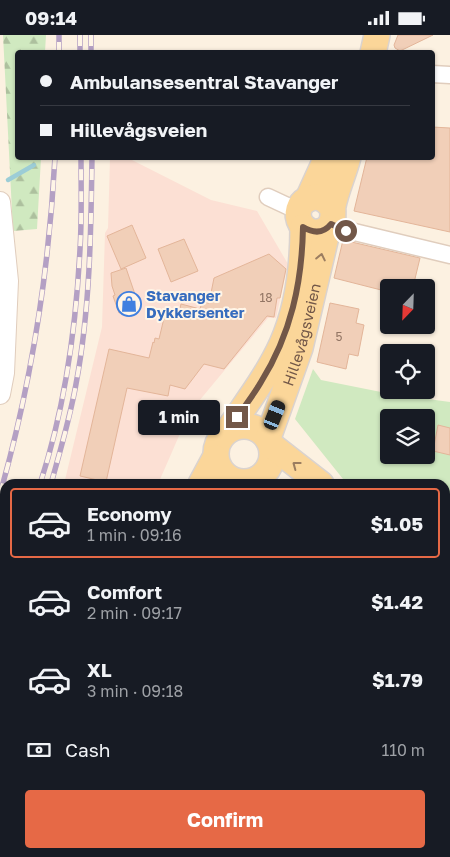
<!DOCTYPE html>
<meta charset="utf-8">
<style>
body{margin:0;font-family:"Golos Text",sans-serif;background:#242831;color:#f1f3f6;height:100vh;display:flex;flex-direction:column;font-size:19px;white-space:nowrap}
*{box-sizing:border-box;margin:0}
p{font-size:16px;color:#9ea1a6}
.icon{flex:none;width:28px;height:28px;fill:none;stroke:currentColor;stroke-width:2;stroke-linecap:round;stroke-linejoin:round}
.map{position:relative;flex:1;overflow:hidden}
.details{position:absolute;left:0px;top:444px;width:450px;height:379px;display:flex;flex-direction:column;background:#171b24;border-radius:15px 15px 0 0;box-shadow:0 1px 4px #0004}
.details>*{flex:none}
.banner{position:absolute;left:15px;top:15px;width:420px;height:110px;border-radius:5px;box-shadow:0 1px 4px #0004;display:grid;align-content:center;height:110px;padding:0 25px;background:#171b24}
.needle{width:32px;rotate:203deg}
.controls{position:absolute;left:380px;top:244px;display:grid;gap:10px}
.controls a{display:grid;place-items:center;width:55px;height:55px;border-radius:5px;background:#171b24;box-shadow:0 1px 4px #0004;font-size:25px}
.end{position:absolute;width:22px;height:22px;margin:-11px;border:6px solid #725748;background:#fff;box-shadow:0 0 0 2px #fff}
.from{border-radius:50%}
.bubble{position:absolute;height:35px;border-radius:5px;background:#171b24;box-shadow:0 1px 4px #0004;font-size:16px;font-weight:700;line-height:35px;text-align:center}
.car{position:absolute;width:15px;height:30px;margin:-15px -8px;border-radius:6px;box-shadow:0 0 4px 1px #0007;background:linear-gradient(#222 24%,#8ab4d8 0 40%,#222 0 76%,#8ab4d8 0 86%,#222 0)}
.banner b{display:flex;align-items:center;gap:18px;height:48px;font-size:19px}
.banner b+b{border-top:1px solid #363941}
.banner i{width:12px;height:12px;background:#f1f3f6}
ul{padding:9px 0 0;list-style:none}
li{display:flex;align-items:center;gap:15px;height:70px;margin:0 10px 8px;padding:0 15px;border:2px solid transparent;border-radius:5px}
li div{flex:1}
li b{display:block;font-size:19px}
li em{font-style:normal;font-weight:700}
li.current{border-color:#e66946}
li>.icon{width:45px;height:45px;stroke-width:1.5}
.pay{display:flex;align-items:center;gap:12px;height:55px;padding:0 25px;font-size:19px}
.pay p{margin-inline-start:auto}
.primary-button{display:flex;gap:10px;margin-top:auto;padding:10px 25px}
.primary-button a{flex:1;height:58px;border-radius:5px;background:#e66946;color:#fff;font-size:20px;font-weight:700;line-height:58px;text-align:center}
.status{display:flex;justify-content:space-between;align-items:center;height:35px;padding:0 25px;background:#171b24;direction:ltr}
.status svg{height:14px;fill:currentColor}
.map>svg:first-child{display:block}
.commercial{fill:#fce0d4}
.forest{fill:url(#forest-firs)}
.park{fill:#d0e9c0;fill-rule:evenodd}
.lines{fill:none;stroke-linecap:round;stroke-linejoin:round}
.stream{stroke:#9ccdd6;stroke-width:4.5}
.building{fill:#f1cfb8;stroke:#e3b599}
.primary-tunnel{stroke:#dacabb;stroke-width:25;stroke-dasharray:25 12;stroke-linecap:butt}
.minor-casing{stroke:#e0cdbd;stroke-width:19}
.tertiary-casing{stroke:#e0cdbd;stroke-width:22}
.primary-casing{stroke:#dad3cf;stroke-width:28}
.minor{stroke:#fff;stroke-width:16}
.tertiary{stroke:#fff;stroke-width:20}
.primary{stroke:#fbd699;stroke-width:25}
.rail-casing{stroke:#b4a0c4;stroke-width:5.5}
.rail{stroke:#fff5e7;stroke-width:4;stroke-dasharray:11;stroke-linecap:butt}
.oneway{stroke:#9b7d60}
.route{stroke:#725748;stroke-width:6}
.labels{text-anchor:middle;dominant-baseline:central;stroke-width:4;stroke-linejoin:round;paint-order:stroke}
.number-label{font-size:12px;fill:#927564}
.shop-label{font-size:15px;font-weight:bold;fill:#366cbe;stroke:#fff5e7;text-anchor:start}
.street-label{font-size:15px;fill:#725748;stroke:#fff5e7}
</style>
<div class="status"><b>09:14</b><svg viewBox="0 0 49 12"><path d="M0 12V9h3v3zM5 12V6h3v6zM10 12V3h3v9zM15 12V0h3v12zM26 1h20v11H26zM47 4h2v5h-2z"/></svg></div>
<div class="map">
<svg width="450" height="822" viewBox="0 0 450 822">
<defs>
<pattern id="forest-firs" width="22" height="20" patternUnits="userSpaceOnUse" patternTransform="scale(1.25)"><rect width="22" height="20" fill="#d0e9c0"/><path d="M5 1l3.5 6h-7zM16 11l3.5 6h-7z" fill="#adc09e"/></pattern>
</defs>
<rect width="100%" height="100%" fill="#fcf1e1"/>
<!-- commercial -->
<path class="commercial" d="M 110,123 L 128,123 L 211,165 L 257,176 L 288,229 L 276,283 L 268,283 L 189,378 L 158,449 L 64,449 L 102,292 L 105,198 L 108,193 Z"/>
<!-- forest -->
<path class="forest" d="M 3,0 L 46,0 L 45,17 L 18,18 L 18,122 L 41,123 L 37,194 L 13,196 Z
M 450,546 L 450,603 L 445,607 L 445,549 L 446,550 Z"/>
<!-- park -->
<path class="park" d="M 313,334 L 321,345 L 391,359 L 450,367 L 450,535 L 446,540 L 445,449 L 347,449 L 295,384 ZM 389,382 L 426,382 L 426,420 L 389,420 Z"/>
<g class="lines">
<!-- stream -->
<path class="stream" d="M 8,145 L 34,130"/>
</g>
<!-- building -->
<path class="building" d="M 398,0 L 433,0 L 400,16 L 395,13 L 394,10 Z
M 432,92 L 450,93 L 450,197 L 354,176 L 367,122 L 432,122 Z
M 132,190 L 146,223 L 121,234 L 107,201 Z
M 184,204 L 198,236 L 171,247 L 158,214 Z
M 343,205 L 420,223 L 413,252 L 389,252 L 389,257 L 334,243 Z
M 269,219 L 286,234 L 280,263 L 277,263 L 274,282 L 267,281 L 224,334 L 204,329 L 185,354 L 170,350 L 168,361 L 127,353 L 106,447 L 80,441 L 109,314 L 149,323 L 153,307 L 154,308 L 155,303 L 159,304 L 165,279 L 178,282 L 181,269 L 200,274 L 202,267 L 209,268 L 214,243 Z
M 126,233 L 139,271 L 119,278 L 113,261 L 115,260 L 112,251 L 111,238 Z
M 330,268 L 359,274 L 356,288 L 364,290 L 358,321 L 349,319 L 346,334 L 317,327 Z
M 438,390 L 450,393 L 450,420 L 433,416 Z"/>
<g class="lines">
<!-- primary-tunnel -->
<path class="primary-tunnel" d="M 445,498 L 450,499"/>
<defs>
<path id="minor" d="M 432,39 L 450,40
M 268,162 L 298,176
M 331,189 L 346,195 L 450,220
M 445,812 L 450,810
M 229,822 L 230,818
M 352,822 L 356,818
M 426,822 L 432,818"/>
<path id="tertiary" d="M 0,167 L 8,246 L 4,338 L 0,359"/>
<g id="primary">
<path d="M 373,18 L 377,0"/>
<path d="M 308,164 L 327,122"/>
<path d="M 332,173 C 318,150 289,168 301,189 C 304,193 308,196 313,197 C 320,198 327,195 330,190 C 335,183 332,177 333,171 C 336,155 344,138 348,122"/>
<circle cx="244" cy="419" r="28"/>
<path d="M 229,394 C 247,367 268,340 282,309 C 298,273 303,231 303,192"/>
<path id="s1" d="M 268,403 L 300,313 L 328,193"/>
<path d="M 271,410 L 321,449"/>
<path d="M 201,449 L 215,423"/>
<path d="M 77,822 L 78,818"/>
</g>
</defs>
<!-- minor casing -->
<use href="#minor" class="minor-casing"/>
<!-- tertiary casing -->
<use href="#tertiary" class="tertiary-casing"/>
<!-- primary casing -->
<use href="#primary" class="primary-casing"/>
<!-- minor -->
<use href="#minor" class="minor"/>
<!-- tertiary -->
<use href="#tertiary" class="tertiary"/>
<!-- primary -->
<use href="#primary" class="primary"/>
<defs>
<path id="rail" d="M 80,0 L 80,18
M 91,0 L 91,18
M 59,18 L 59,0
M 40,449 C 65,373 76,293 80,214 C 82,183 81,153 81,122
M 51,449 C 60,416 70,383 76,349 C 90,275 91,198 92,122
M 0,459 C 31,350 49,236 55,122
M 0,555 L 5,544
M 0,583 L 5,571"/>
</defs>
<!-- rail casing -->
<use href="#rail" class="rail-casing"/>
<!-- rail -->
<use href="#rail" class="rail"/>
</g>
<!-- one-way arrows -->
<defs><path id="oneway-chevron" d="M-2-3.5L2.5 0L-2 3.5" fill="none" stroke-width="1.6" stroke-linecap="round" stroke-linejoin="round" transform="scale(1.25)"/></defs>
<g class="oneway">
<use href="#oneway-chevron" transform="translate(321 222) rotate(-78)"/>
<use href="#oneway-chevron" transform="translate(296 430) rotate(-143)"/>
</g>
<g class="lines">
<!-- route -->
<path class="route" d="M 237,382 C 245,371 254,359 261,347 C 291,299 302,248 303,192 C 313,198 323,199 331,189 L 346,196"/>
</g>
<!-- icons -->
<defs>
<symbol id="shop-ring" viewBox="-11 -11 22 22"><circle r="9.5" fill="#fff5e7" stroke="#3f7fe0" stroke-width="1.5"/><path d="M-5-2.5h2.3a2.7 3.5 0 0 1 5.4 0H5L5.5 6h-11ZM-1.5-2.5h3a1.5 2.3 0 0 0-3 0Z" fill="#3f7fe0"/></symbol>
</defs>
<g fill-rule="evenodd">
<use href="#shop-ring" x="115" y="255" width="28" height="28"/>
</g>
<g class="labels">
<!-- number labels -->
<g class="number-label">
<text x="266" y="262">18</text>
<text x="339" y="301">5</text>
</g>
<!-- shop labels -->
<g class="shop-label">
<text x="146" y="260">Stavanger<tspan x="146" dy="17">Dykkersenter</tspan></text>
</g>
<!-- street labels -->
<g class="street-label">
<text stroke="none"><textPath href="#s1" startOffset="109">Hillevågsveien</textPath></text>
</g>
</g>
</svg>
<div class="controls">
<a><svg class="needle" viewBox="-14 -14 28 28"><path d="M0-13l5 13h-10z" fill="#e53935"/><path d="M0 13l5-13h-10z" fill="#9ea1a6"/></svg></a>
<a><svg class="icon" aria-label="locate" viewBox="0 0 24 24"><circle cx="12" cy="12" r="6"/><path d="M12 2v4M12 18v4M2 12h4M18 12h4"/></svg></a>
<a><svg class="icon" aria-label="layers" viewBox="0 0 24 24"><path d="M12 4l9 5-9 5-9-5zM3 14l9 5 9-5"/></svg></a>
</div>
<i class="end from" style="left:346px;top:196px"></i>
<i class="end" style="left:237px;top:382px"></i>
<div class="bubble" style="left:138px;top:365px;width:82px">1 min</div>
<i class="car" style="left:275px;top:380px;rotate:22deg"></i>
<div class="banner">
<b><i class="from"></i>Ambulansesentral Stavanger</b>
<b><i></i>Hillevågsveien</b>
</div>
<section class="details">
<ul>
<li class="current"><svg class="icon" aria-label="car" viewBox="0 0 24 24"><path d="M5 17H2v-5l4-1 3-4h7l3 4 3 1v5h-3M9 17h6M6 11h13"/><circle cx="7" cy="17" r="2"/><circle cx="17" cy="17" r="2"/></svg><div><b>Economy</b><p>1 min · 09:16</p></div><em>$1.05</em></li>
<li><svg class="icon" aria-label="car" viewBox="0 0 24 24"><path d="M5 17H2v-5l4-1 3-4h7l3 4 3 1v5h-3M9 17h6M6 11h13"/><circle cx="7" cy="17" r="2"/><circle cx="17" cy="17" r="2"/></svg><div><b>Comfort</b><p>2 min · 09:17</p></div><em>$1.42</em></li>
<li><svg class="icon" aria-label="car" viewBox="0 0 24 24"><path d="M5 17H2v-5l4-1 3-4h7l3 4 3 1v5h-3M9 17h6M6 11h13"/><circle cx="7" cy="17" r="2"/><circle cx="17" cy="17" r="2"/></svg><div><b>XL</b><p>3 min · 09:18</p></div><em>$1.79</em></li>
</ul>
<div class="pay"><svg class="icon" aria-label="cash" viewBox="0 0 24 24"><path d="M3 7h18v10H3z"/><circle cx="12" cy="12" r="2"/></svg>Cash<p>110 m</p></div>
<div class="primary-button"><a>Confirm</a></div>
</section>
</div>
